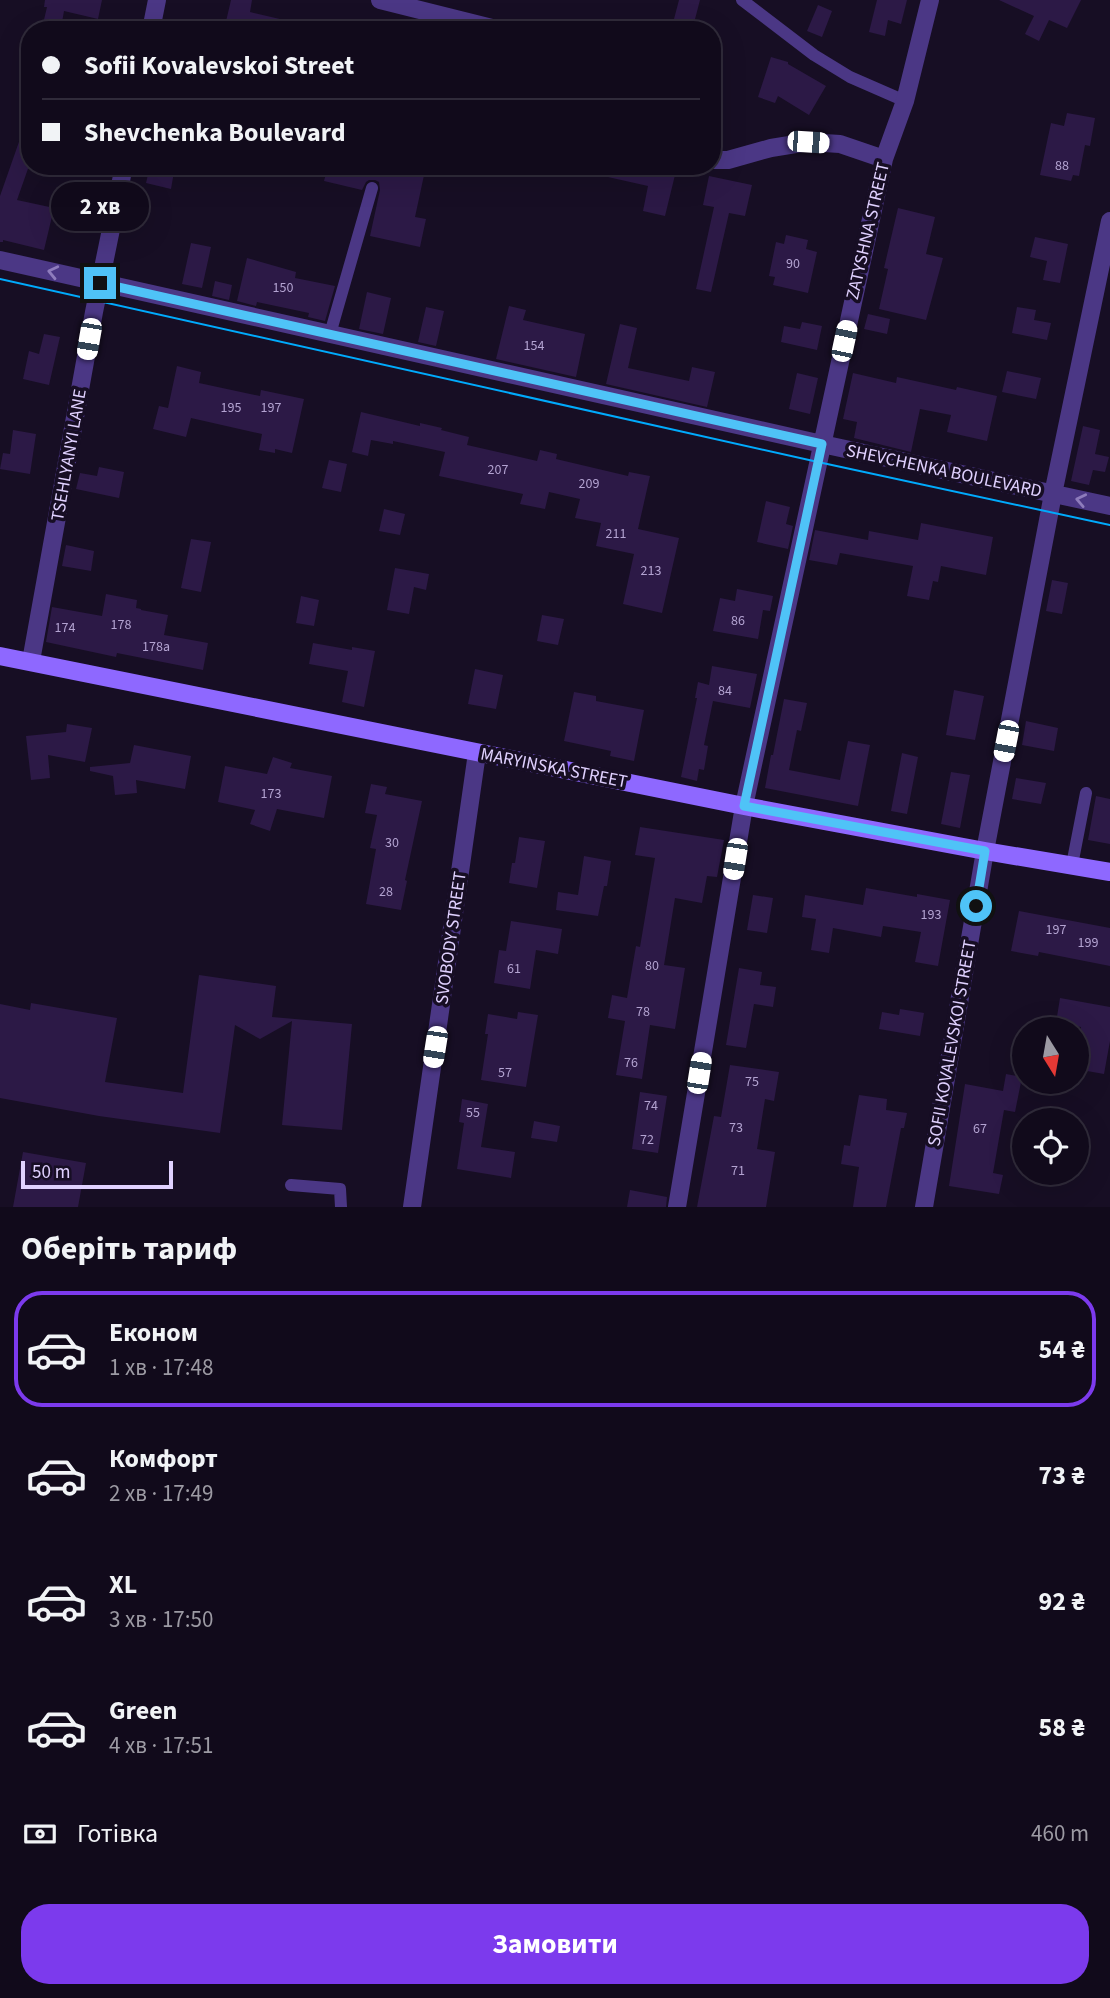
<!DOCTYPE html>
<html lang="uk">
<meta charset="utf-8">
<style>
body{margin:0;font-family:"Source Sans 3",sans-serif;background:#1e1828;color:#f1f3f6;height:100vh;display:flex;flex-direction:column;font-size:26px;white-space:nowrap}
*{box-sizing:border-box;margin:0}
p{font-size:23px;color:#9c9aa3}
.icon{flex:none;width:38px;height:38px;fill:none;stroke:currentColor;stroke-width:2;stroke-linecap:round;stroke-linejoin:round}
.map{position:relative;height:1207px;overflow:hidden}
.sheet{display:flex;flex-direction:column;background:#110a1b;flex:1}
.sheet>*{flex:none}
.banner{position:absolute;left:21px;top:21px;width:700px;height:154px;border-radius:28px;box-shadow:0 7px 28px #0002,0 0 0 2px #302b3a;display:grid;align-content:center;height:154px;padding:0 21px;background:#110a1b}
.needle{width:46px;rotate:169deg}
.controls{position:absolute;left:1012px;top:1017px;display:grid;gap:14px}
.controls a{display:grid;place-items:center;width:77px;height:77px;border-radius:50%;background:#110a1b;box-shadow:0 7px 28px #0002,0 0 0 2px #302b3a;font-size:35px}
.scale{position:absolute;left:21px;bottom:18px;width:152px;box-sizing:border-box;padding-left:7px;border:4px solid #e0d1ff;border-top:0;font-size:19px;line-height:24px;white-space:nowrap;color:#e0d1ff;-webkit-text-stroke:5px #170e24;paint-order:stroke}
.end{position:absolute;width:32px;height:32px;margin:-16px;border:9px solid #4fc3f7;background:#111;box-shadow:0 0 0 4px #111}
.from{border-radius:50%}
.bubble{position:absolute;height:49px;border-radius:24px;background:#110a1b;box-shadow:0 7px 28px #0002,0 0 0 2px #302b3a;font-size:23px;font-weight:700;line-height:49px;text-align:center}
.car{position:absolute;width:21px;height:42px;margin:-21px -10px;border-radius:9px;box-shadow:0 0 5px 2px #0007;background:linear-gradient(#fff 24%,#345 0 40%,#fff 0 76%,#345 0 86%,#fff 0)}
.banner b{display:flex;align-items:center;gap:24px;height:66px;font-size:26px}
.banner b+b{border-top:2px solid #302b3a}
.banner i{width:18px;height:18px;background:#f1f3f6}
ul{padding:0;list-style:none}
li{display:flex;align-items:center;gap:21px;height:116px;margin:0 14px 10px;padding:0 7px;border:4px solid transparent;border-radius:28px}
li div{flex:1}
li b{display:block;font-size:26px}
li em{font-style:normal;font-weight:700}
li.on{border-color:#7c3aed}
li>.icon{width:63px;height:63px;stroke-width:1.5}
h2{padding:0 21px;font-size:32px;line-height:84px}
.pay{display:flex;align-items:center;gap:18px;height:77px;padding:0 21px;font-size:26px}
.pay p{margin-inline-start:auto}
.primary-button{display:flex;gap:14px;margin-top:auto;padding:14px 21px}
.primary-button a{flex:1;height:80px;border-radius:28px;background:#7c3aed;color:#fff;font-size:28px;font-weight:700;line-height:80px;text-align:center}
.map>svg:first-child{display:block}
.building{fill:#2c1946}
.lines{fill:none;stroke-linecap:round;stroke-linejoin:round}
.lane{stroke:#4b3785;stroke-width:12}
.street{stroke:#4b3785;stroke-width:18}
.secondary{stroke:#8e68ff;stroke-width:18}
.tram{stroke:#00aafc;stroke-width:2}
.oneway{stroke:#8e7cbc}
.route{stroke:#4fc3f7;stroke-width:9}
.labels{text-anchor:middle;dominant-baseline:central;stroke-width:7;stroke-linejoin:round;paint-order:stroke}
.number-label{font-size:14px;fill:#b3a3d1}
.street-label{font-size:18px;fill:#e0d1ff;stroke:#170e24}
</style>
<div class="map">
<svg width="1110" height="1207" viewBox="0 0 1110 1207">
<rect width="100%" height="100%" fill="#170e24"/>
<!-- building -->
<path class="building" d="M 45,0 L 102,0 L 98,19 L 64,11 L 61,28 L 43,24 L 47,7 L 44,7 Z
M 231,0 L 252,0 L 250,12 L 297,23 L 296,30 L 224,30 Z
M 679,0 L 700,0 L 694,23 L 674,19 Z
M 877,0 L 907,0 L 901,24 L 888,20 L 885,36 L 869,32 Z
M 999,0 L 1081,0 L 1067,28 L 1049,20 L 1039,41 L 1025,34 L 1034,16 Z
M 818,5 L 832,11 L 822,37 L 807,31 Z
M 771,57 L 788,62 L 788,64 L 826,86 L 809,115 L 778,96 L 775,103 L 758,97 Z
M 1067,113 L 1095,118 L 1090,146 L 1085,145 L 1079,176 L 1073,175 L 1071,181 L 1040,175 L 1051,123 L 1064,126 Z
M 27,119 L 30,119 L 30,163 L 17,200 L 54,208 L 44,250 L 3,240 L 3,242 L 0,242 L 0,196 Z
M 150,166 L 175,166 L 171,189 L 146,183 Z
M 328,166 L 426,166 L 415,217 L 426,219 L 420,247 L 370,236 L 380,190 L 379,182 L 375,180 L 369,180 L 366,182 L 362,190 L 324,181 Z
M 590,166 L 648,166 L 647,169 L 675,175 L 665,216 L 643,211 L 648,186 L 590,173 Z
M 709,176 L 752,185 L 745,216 L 729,213 L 711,292 L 696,289 L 714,207 L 703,205 Z
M 898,208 L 935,217 L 926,254 L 943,258 L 926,320 L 879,309 L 888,269 L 884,268 Z
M 786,235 L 808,240 L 806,249 L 817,252 L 808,293 L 773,285 L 775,277 L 769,276 L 776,242 L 784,244 Z
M 1035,237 L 1068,244 L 1060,283 L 1043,280 L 1047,261 L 1030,257 Z
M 191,243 L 211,247 L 202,288 L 182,284 Z
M 247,258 L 296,272 L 295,278 L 335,286 L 325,321 L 308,317 L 309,313 L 257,302 L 256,306 L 237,301 Z
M 215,281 L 232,285 L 229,300 L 212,296 Z
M 367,292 L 391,298 L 383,334 L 359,329 Z
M 509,306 L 526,310 L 523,320 L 585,334 L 576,377 L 496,359 Z
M 426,307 L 444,311 L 436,346 L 418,342 Z
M 1017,307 L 1036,310 L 1034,320 L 1051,323 L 1047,340 L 1012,333 Z
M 868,314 L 890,319 L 887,334 L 864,329 Z
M 802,322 L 822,326 L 817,350 L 781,342 L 784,326 L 800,329 Z
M 620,324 L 637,328 L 628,368 L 689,381 L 692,367 L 715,372 L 707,407 L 606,384 Z
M 44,334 L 60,337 L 49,385 L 23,379 L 29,351 L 39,354 Z
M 177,366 L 201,372 L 199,383 L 260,396 L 261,390 L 304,399 L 292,453 L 275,449 L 275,453 L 259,450 L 262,434 L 191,418 L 186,437 L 153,429 L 159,406 L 168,408 Z
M 1007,371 L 1041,378 L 1036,399 L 1002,392 Z
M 797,373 L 818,378 L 810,414 L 789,409 Z
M 853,373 L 896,383 L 897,377 L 956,390 L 957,387 L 997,396 L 987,441 L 947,432 L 951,415 L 920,409 L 911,452 L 854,438 L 857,422 L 843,419 Z
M 361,412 L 420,426 L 420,423 L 442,428 L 441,430 L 469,437 L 467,445 L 537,461 L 540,450 L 557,454 L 556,459 L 628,476 L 629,472 L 650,476 L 638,529 L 679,538 L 662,613 L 623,604 L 634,554 L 596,546 L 601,523 L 575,518 L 580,499 L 549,492 L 545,509 L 520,504 L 523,494 L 439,476 L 445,452 L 393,441 L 393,444 L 371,440 L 368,456 L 352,452 Z
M 1083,426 L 1100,430 L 1095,454 L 1109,457 L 1105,472 L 1093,470 L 1089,485 L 1071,481 Z
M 13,430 L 36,434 L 30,474 L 0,469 L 3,453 L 10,454 Z
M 329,460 L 347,464 L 341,492 L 322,488 Z
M 99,467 L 124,472 L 119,498 L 76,489 L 80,473 L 97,476 Z
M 766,501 L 790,507 L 786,524 L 793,526 L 788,549 L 757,542 Z
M 384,509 L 405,514 L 400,535 L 379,531 Z
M 921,523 L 993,537 L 986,575 L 941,566 L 938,582 L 933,581 L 929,600 L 907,596 L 913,566 L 840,553 L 837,565 L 809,560 L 815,530 L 868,540 L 869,531 L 918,540 Z
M 191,539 L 211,542 L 201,592 L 181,588 Z
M 66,545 L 94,551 L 91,571 L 62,566 Z
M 395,568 L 429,574 L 426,590 L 414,587 L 409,614 L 387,610 Z
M 1052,580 L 1068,583 L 1062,614 L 1046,611 Z
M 737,589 L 773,596 L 770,611 L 763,610 L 758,639 L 713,631 L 720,598 L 735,601 Z
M 106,594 L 137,600 L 136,608 L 141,609 L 141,610 L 168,615 L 164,635 L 208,643 L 203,670 L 117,653 L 116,657 L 46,642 L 52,607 L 102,616 Z
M 301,596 L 319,600 L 314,626 L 296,623 Z
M 542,615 L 564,619 L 558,645 L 537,641 Z
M 313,643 L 352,650 L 352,647 L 375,651 L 364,707 L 342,702 L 348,671 L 309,664 Z
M 712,666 L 757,674 L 750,708 L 713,701 L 704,745 L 708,746 L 704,770 L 699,769 L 697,781 L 681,777 L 697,698 L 695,698 L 698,682 L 709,685 Z
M 475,669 L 503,675 L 496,709 L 468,704 Z
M 954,690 L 984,696 L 975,740 L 946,735 Z
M 574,692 L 596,696 L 596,701 L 644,710 L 634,761 L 610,756 L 611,751 L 564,741 Z
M 784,699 L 807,703 L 801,731 L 797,730 L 789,770 L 840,780 L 848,741 L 870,745 L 858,806 L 765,788 L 771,755 L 773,755 Z
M 1026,721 L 1058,728 L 1054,751 L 1022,745 Z
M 67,724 L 92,728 L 85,762 L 48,755 L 50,778 L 31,780 L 26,736 L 66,732 Z
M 134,745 L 191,756 L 185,789 L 136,780 L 137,793 L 115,795 L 113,776 L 90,771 L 90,767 L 130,763 Z
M 902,753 L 918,757 L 907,814 L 891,811 Z
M 273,757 L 292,763 L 290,768 L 332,776 L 324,818 L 277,809 L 270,831 L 250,824 L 255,810 L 218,802 L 225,766 L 267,774 Z
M 951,772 L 970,775 L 960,828 L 941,824 Z
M 1016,778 L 1046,783 L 1041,804 L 1012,799 Z
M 371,784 L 387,787 L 385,794 L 422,801 L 405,880 L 407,881 L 401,910 L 366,904 L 376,849 L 370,848 L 377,815 L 365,813 Z
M 1096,796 L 1110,799 L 1110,844 L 1088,840 Z
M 640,827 L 724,840 L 717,877 L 707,876 L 702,903 L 675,898 L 664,965 L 685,968 L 675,1029 L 650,1025 L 642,1079 L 616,1075 L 625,1021 L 608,1018 L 612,995 L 627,998 L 636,946 L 640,947 L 655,858 L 635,855 Z
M 519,837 L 545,841 L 537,888 L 509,883 L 512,863 L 515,863 Z
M 584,856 L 611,861 L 607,886 L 604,886 L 598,916 L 556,910 L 558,892 L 578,895 Z
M 866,888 L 917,897 L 917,894 L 950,900 L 938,966 L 915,962 L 921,932 L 883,926 L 881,937 L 833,928 L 829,953 L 811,950 L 816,919 L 802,917 L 805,895 L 863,905 Z
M 753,895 L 773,898 L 767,933 L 747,930 Z
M 1019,911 L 1110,928 L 1110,966 L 1039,952 L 1038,956 L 1011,951 Z
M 511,921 L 562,929 L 558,954 L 536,950 L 530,989 L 494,983 L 499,950 L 506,951 Z
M 739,968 L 762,972 L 760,985 L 776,987 L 773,1007 L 754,1004 L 746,1048 L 726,1045 Z
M 199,975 L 276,986 L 272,1017 L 352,1024 L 342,1130 L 282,1125 L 292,1021 L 260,1039 L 235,1025 L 220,1133 L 99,1116 L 0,1098 L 0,1004 L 30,1010 L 31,1003 L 117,1018 L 105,1082 L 183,1093 Z
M 1060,998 L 1110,1007 L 1110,1041 L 1104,1074 L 1076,1069 L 1076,1056 L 1081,1027 L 1056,1023 Z
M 900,1009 L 924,1013 L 920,1036 L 879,1029 L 882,1012 L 899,1015 Z
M 518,1012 L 538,1015 L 526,1087 L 481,1080 L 488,1034 L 485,1034 L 488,1014 L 517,1019 Z
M 730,1065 L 779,1072 L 774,1101 L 765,1099 L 757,1149 L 775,1152 L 766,1207 L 697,1207 L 714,1116 L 721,1117 Z
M 1006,1074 L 1022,1077 L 1015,1112 L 1004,1110 L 993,1173 L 1003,1175 L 999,1194 L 949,1186 L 965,1084 L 1003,1091 Z
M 640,1092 L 667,1096 L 658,1153 L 632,1149 Z
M 859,1095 L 887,1099 L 886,1110 L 907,1113 L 904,1128 L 901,1128 L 886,1207 L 853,1207 L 859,1167 L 841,1164 L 844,1145 L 850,1146 Z
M 462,1099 L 488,1104 L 481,1147 L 515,1152 L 511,1178 L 457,1169 L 464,1123 L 459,1122 Z
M 534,1121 L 560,1126 L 557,1142 L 531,1138 Z
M 23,1152 L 86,1163 L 78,1207 L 13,1207 Z
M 630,1190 L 667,1197 L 666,1207 L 627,1207 Z"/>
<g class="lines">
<!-- lane -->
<path class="lane" d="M 742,0 L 814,55 L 850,77 L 905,101
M 330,334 L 372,188
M 1072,865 L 1086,793
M 291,1185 L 340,1189 L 341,1207"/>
<!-- street -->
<path class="street" d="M 380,0 L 500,30
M 151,30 L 157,0
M 712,160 L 728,160 L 771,148 L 808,142 L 840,144 L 884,159
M 0,260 L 822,444 L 1110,506
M 31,661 L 94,312 L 124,166
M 412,1207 L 477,753
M 677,1207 L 744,806 L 884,159 L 905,101 L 930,0
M 924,1207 L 985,851 L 1053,494 L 1110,221"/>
<!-- secondary -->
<path class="secondary" d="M 0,656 L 744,806 L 985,851 L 1110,872"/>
<!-- tram -->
<path class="tram" d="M 0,279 L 818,462 L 1110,525"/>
</g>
<!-- one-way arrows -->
<defs><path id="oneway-chevron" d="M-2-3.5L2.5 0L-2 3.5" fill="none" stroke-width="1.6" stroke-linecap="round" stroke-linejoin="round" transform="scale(1.75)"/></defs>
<g class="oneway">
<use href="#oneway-chevron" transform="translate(53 272) rotate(-167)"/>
<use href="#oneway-chevron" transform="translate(1081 500) rotate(-168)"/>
</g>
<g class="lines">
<!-- route -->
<path class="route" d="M 100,283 L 822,444 L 744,806 L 985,851 L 976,906"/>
</g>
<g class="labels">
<!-- number labels -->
<g class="number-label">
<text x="1062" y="166">88</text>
<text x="793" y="264">90</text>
<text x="283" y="288">150</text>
<text x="534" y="346">154</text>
<text x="231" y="408">195</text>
<text x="271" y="408">197</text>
<text x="498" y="470">207</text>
<text x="589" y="484">209</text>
<text x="616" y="534">211</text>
<text x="651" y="571">213</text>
<text x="738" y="621">86</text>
<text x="121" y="625">178</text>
<text x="65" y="628">174</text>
<text x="156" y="647">178а</text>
<text x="725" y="691">84</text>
<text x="271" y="794">173</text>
<text x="392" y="843">30</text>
<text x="386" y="892">28</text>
<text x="931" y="915">193</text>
<text x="1056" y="930">197</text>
<text x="1088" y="943">199</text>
<text x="652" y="966">80</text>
<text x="514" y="969">61</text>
<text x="643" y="1012">78</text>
<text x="631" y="1063">76</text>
<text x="505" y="1073">57</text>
<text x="752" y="1082">75</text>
<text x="651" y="1106">74</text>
<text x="473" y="1113">55</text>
<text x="736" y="1128">73</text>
<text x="980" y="1129">67</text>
<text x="647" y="1140">72</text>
<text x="738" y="1171">71</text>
</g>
<!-- street labels -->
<g class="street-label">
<text transform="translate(868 231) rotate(-77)">ZATYSHNA STREET</text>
<text transform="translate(69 455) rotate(-80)">TSEHLYANYI LANE</text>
<text transform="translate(944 471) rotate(12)">SHEVCHENKA BOULEVARD</text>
<text transform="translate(554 768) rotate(11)">MARYINSKA STREET</text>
<text transform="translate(451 938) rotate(-82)">SVOBODY STREET</text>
<text transform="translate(952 1043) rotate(-80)">SOFII KOVALEVSKOI STREET</text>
</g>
</g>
</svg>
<div class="controls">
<a><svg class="needle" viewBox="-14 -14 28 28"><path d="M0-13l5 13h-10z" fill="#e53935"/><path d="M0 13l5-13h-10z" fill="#9c9aa3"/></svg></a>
<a><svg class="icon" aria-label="locate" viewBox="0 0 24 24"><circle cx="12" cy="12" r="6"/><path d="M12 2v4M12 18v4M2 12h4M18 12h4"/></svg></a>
</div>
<div class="scale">50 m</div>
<i class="end from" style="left:976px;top:906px"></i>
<i class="end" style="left:100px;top:283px"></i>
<div class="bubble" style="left:51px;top:182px;width:98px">2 хв</div>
<i class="car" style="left:808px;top:142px;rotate:94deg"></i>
<i class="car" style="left:89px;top:339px;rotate:190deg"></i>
<i class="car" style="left:844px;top:341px;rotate:12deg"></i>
<i class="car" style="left:1006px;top:741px;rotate:191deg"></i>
<i class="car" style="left:735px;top:859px;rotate:189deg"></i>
<i class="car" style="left:435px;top:1047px;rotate:189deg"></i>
<i class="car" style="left:699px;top:1073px;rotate:9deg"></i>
<div class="banner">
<b><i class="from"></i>Sofii Kovalevskoi Street</b>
<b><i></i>Shevchenka Boulevard</b>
</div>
</div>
<section class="sheet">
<h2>Оберіть тариф</h2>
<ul>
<li class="on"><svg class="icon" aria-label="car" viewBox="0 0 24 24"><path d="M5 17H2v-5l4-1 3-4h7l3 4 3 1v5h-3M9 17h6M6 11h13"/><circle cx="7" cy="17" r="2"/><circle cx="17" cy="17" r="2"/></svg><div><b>Економ</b><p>1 хв · 17:48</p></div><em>54 ₴</em></li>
<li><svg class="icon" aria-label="car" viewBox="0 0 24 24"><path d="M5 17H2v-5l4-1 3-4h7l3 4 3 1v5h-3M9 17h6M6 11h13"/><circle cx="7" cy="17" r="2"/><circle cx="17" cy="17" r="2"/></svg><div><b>Комфорт</b><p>2 хв · 17:49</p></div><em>73 ₴</em></li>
<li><svg class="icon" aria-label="car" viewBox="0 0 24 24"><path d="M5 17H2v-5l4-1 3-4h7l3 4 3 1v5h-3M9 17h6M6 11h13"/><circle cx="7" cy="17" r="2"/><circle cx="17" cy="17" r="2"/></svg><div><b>XL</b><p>3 хв · 17:50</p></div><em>92 ₴</em></li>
<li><svg class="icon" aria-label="car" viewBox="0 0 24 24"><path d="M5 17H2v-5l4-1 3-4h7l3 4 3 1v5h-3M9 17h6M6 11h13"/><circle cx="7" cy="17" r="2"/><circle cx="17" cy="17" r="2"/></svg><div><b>Green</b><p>4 хв · 17:51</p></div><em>58 ₴</em></li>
</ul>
<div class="pay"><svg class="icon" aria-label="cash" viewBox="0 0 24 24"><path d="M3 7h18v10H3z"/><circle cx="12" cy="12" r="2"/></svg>Готівка<p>460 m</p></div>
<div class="primary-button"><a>Замовити</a></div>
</section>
